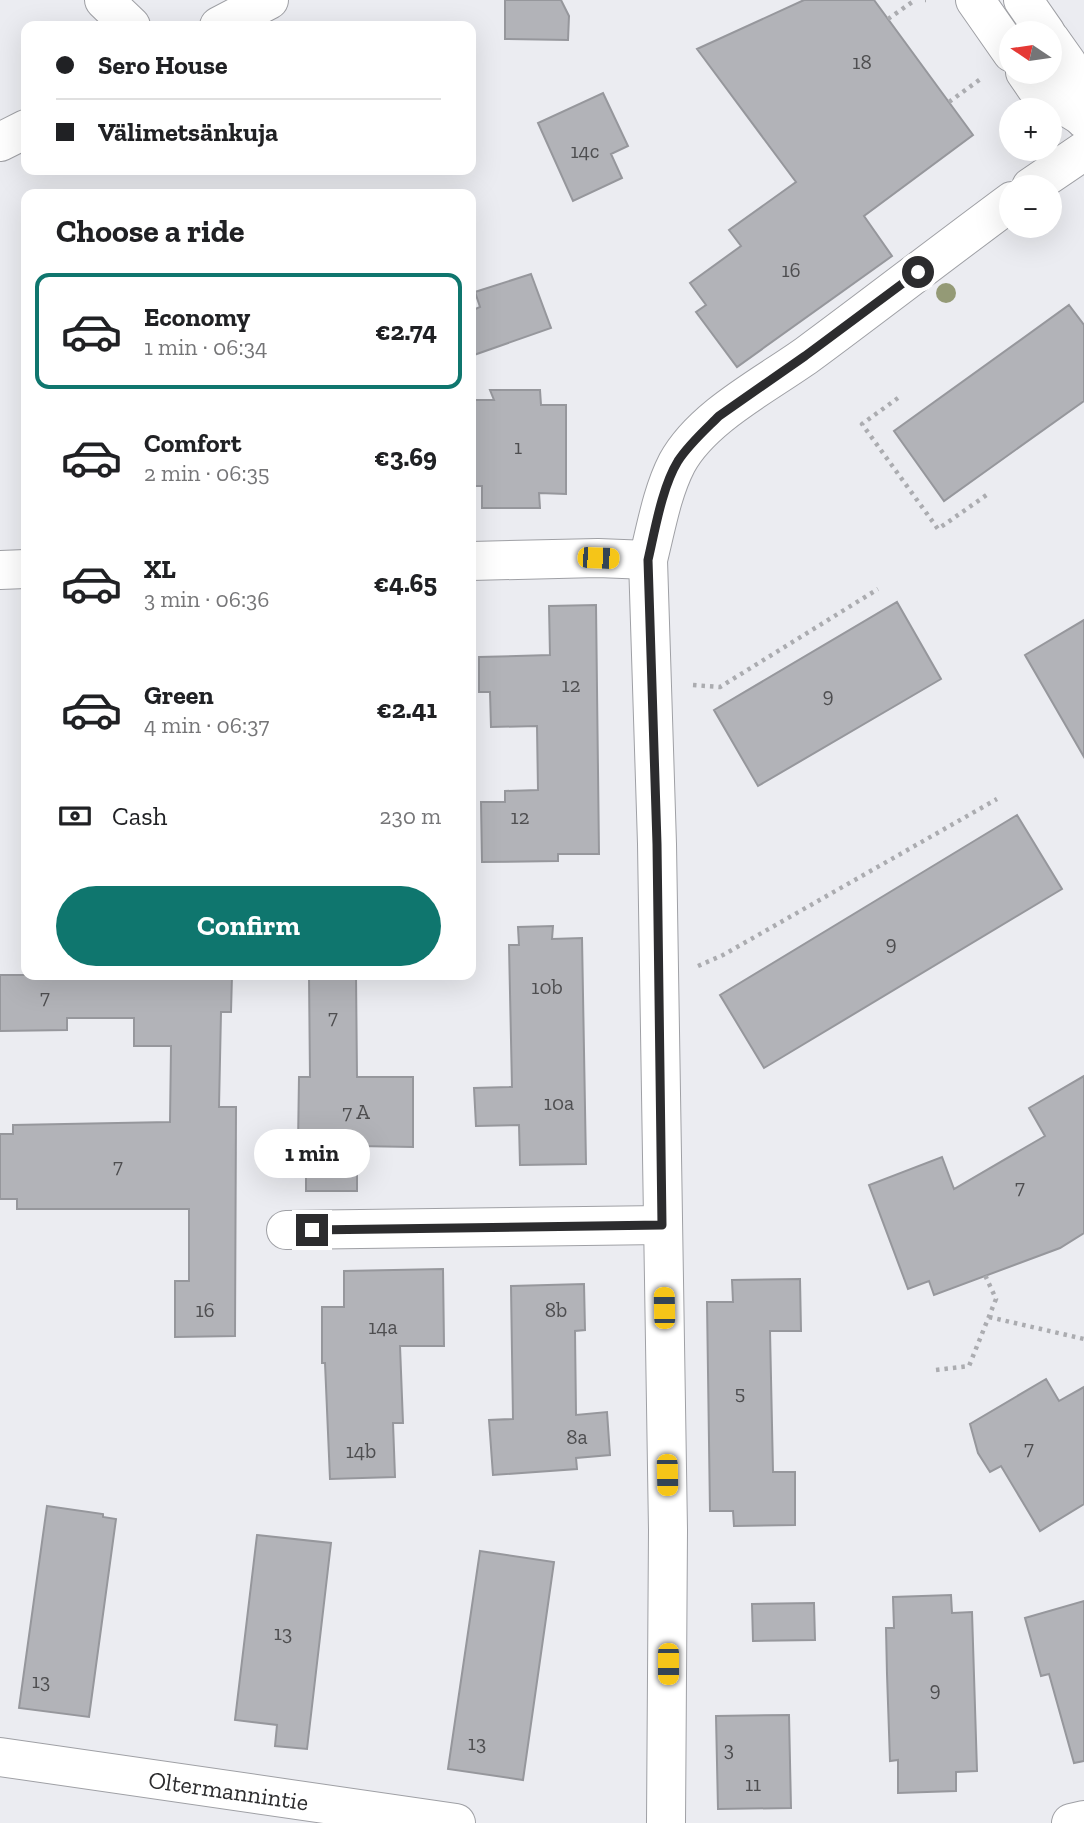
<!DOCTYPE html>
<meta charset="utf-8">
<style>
body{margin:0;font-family:"Zilla Slab",serif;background:#f6f6f6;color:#202124;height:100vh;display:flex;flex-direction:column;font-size:26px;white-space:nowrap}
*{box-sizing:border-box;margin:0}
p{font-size:23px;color:#757577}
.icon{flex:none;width:38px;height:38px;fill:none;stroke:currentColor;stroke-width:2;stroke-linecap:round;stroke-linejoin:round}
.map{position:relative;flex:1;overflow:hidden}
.panel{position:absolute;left:21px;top:189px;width:455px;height:791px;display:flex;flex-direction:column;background:#fff;border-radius:14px;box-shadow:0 7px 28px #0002}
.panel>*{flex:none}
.hud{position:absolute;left:21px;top:21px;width:455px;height:154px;border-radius:14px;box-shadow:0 7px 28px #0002;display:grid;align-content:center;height:154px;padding:0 35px;background:#fff}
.needle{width:46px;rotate:283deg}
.controls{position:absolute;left:999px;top:21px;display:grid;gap:14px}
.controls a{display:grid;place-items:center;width:63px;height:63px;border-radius:50%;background:#fff;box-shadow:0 7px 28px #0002;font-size:35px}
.end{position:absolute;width:32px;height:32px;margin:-16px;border:9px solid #2c2c2e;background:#fff;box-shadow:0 0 0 4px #fff}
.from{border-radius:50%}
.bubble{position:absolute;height:49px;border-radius:24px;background:#fff;box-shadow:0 7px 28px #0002;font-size:23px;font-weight:700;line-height:49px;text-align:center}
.car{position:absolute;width:21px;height:42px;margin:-21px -10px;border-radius:9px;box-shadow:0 0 5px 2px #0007;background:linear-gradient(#f5c518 24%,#345 0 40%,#f5c518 0 76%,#345 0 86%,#f5c518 0)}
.hud b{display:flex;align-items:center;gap:24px;height:66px;font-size:26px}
.hud b+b{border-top:2px solid #e0e0e0}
.hud i{width:18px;height:18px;background:#202124}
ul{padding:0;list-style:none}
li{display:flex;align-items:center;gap:21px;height:116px;margin:0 14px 10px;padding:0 21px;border:4px solid transparent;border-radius:14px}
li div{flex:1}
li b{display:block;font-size:26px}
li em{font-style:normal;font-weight:700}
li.current{border-color:#0f766e}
li>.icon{width:63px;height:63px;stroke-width:1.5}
h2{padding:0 35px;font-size:32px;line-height:84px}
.pay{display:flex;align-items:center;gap:18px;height:77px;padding:0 35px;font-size:26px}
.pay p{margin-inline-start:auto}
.button{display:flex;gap:14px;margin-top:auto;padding:14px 35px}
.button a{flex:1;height:80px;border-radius:42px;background:#0f766e;color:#fff;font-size:28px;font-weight:700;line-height:80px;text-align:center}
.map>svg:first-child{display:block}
.building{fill:#b2b3b8;stroke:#96979c;stroke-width:2}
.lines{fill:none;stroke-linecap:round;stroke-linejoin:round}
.minor-casing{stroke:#9fa0a5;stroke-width:40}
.path{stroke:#abacb0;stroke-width:4.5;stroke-dasharray:3.5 5;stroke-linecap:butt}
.minor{stroke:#fff;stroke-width:38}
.tree{fill:#949a76}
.route{stroke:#2c2c2e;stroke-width:9}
.labels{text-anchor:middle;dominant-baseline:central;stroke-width:7;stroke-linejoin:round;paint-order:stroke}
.number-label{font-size:21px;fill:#4e4e50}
.street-label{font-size:24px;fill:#2c2c2e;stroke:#fff}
</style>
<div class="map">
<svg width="1084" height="1823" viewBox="0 0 1084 1823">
<rect width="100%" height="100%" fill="#ebecf1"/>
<!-- building -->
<path class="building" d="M 505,0 L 561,0 L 569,16 L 568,40 L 505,39 Z
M 804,0 L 874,0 L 973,135 L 864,216 L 892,256 L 737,367 L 696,312 L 706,305 L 690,283 L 741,246 L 729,230 L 796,182 L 697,49 Z
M 603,93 L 628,146 L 611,154 L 622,178 L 573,201 L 538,123 Z
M 531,274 L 551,328 L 471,356 L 471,311 L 480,307 L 475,292 Z
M 1069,305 L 1084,325 L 1084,401 L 944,501 L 894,431 Z
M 490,390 L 540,390 L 541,405 L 566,405 L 566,494 L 539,493 L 540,508 L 482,508 L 482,486 L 471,486 L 471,400 L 494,400 Z
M 897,602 L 941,679 L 758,786 L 714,710 Z
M 596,605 L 599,854 L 558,854 L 558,861 L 482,862 L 481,802 L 505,802 L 505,791 L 538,790 L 537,726 L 491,727 L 490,692 L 479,692 L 479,657 L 550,655 L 549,606 Z
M 1084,620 L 1084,757 L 1025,655 Z
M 1017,815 L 1062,889 L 764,1068 L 720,995 Z
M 553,926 L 552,939 L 582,938 L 586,1164 L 520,1165 L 519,1125 L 476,1126 L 474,1088 L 512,1087 L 509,945 L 519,945 L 518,927 Z
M 0,975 L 232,975 L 231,1012 L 221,1012 L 219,1107 L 236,1107 L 235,1336 L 175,1337 L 175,1281 L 189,1281 L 189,1209 L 17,1209 L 17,1199 L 0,1199 L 0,1134 L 13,1134 L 13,1125 L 170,1122 L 171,1046 L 134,1046 L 134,1018 L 67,1018 L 67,1030 L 0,1031 Z
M 309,975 L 356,975 L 357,1077 L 413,1077 L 413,1147 L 357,1146 L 357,1191 L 306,1191 L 306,1146 L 298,1145 L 299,1077 L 310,1077 Z
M 1084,1076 L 1084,1233 L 1060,1248 L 934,1295 L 929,1281 L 908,1289 L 869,1185 L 942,1157 L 954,1189 L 1045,1136 L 1029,1108 Z
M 443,1269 L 444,1346 L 400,1346 L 403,1423 L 393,1423 L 395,1477 L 330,1479 L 325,1363 L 322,1363 L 322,1307 L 344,1307 L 344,1271 Z
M 800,1279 L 801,1331 L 770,1331 L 773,1472 L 795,1472 L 795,1525 L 734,1526 L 733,1511 L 710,1511 L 707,1302 L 733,1302 L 732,1280 Z
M 584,1284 L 585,1330 L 575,1331 L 576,1415 L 607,1412 L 610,1455 L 576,1458 L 577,1469 L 493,1475 L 489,1420 L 513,1419 L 511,1286 Z
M 1046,1379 L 1059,1401 L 1084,1387 L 1084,1504 L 1040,1531 L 1001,1466 L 990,1472 L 978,1453 L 970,1424 Z
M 47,1506 L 103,1514 L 103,1517 L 116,1519 L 89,1717 L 19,1708 Z
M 257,1535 L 331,1543 L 307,1749 L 275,1746 L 277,1725 L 235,1720 Z
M 480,1551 L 554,1562 L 523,1780 L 448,1769 Z
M 951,1595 L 952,1613 L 972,1612 L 977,1771 L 956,1772 L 956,1791 L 898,1793 L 898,1760 L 890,1761 L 887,1674 L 886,1628 L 894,1628 L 893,1597 Z
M 1084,1601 L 1084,1761 L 1074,1763 L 1049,1674 L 1041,1676 L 1025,1618 Z
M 814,1603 L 815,1640 L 753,1641 L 752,1604 Z
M 789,1715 L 791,1808 L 718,1809 L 716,1716 Z"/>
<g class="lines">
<defs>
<g id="minor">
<path d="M 104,0 L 131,26"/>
<path d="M 975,0 L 1012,53"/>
<path d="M 1023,0 L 1046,33"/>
<path d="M 219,26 L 269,0"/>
<path d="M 1050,39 L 1067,63 L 1084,119"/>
<path d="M 1025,72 L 1036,88 L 1083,117"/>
<path d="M 0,142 L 26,129"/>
<path d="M 1031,187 L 1084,151"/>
<path d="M 471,561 L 598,558 L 648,560"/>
<path d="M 0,570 L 26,569"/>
<path d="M 286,1230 L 662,1225"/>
<path id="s1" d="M 0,1757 L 456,1823"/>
<path d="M 666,1823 L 668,1530 L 657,844 L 648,560 C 656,528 662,492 677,463 C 702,417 765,385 807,355 C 876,304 943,252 1012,201"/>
<path d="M 1071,1823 L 1084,1820"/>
</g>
</defs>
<!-- minor casing -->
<use href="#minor" class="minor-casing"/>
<!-- path -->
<path class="path" d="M 925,0 L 926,0
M 888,19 L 915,0
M 949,102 L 982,78
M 898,398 L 862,424 L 938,529 L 988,494
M 693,685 L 720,687 L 878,589
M 698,966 L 723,955 L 997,799
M 989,1317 L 1084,1339
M 936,1370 L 969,1366 L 996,1299 L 985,1275"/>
<!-- minor -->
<use href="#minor" class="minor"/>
</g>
<!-- trees -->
<circle class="tree" cx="946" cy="293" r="10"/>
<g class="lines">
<!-- route -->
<path class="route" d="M 312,1230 L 662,1225 L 657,844 L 648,560 C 655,530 662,487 678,461 C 689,444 705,430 719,416 L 805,356 L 918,272"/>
</g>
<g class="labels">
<!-- number labels -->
<g class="number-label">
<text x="862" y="61">18</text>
<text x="585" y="150">14c</text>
<text x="791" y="269">16</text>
<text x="518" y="446">1</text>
<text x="571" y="684">12</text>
<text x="828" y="694">9</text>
<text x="520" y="816">12</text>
<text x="891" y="942">9</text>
<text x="547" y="986">10b</text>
<text x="45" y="996">7</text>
<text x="333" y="1016">7</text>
<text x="559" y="1102">10a</text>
<text x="356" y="1111">7 A</text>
<text x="118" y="1165">7</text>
<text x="1020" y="1186">7</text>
<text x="205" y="1309">16</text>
<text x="556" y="1309">8b</text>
<text x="383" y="1326">14a</text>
<text x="740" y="1392">5</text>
<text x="577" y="1436">8a</text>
<text x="1029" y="1447">7</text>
<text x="361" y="1450">14b</text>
<text x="283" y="1632">13</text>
<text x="41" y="1680">13</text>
<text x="935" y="1688">9</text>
<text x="477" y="1742">13</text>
<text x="729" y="1748">3</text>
<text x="753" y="1783">11</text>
</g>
<!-- street labels -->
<g class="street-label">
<text stroke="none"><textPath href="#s1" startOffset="231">Oltermannintie</textPath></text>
</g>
</g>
</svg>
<div class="controls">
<a><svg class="needle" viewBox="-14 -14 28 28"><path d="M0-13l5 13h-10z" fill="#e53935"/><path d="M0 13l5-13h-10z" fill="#757577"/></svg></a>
<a>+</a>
<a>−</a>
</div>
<i class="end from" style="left:918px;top:272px"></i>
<i class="end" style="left:312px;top:1230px"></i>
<div class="bubble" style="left:254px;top:1129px;width:116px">1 min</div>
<i class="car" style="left:598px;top:558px;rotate:92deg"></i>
<i class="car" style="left:664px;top:1308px;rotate:359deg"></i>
<i class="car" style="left:667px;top:1475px;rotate:179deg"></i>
<i class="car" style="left:668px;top:1664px;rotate:180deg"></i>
<div class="hud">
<b><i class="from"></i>Sero House</b>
<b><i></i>Välimetsänkuja</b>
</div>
<section class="panel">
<h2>Choose a ride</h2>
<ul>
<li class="current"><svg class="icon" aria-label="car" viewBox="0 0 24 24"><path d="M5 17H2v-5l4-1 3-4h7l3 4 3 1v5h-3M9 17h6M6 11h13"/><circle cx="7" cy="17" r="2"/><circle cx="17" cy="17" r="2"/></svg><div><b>Economy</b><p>1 min · 06:34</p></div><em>€2.74</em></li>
<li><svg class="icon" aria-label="car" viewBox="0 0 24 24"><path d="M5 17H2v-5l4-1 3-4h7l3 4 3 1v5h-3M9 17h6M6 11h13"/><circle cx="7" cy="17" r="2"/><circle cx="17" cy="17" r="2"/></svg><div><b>Comfort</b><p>2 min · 06:35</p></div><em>€3.69</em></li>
<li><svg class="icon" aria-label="car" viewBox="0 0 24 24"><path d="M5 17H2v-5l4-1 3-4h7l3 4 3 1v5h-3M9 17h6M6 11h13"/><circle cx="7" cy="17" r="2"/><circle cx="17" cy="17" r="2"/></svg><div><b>XL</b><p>3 min · 06:36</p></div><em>€4.65</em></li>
<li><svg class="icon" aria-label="car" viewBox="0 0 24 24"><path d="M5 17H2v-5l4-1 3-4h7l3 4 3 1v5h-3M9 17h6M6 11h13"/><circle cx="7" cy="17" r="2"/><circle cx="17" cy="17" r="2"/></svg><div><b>Green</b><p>4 min · 06:37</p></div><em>€2.41</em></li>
</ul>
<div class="pay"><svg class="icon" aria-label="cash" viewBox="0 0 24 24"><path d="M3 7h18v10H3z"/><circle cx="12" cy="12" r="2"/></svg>Cash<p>230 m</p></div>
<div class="button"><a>Confirm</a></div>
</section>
</div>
